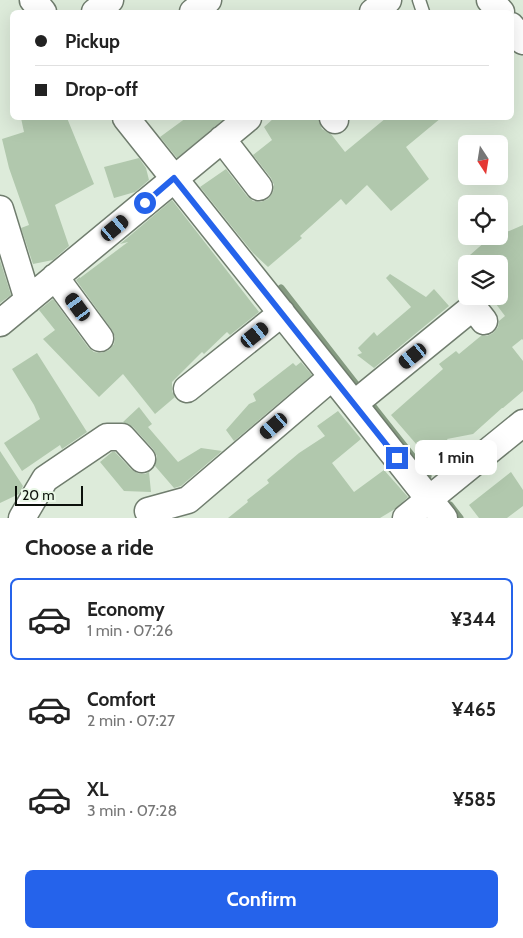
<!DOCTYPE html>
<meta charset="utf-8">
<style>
body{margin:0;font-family:Cabin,sans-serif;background:#f6f6f6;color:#222;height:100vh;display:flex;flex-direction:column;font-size:19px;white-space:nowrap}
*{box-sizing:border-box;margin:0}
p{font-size:16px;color:#767676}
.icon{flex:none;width:28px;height:28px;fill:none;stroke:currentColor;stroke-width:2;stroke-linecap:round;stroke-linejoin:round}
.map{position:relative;height:518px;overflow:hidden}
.side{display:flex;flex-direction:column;background:#fff;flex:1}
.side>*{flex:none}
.guide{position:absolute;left:10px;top:10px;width:504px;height:110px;border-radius:8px;box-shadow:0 5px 20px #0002;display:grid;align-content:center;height:110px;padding:0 25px;background:#fff}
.needle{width:32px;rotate:168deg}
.tools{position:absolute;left:458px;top:135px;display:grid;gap:10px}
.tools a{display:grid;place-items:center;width:50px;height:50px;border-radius:8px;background:#fff;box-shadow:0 5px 20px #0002;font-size:25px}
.scale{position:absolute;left:15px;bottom:12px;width:68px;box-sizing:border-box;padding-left:5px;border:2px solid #0c110b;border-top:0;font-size:14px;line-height:18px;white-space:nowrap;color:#0c110b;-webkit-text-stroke:4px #eaf8e7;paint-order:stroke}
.end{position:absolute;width:22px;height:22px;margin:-11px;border:6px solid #2563eb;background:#fff;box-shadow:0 0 0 2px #fff}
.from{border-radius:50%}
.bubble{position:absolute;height:35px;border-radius:8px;background:#fff;box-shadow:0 5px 20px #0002;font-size:16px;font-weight:800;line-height:35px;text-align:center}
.car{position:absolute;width:15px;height:30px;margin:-15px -8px;border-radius:6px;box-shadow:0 0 4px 1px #0007;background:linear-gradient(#222 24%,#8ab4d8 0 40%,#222 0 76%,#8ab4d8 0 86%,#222 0)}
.guide b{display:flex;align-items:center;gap:18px;height:48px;font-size:19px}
.guide b+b{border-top:1px solid #e0e0e0}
.guide i{width:12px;height:12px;background:#222}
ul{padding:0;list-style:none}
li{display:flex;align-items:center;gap:15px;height:82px;margin:0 10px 8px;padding:0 15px;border:2px solid transparent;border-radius:8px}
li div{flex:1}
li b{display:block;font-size:19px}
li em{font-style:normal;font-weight:800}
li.active{border-color:#2563eb}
li>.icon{width:45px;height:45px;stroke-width:1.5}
h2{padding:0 25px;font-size:22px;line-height:60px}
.button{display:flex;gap:10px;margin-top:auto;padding:10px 25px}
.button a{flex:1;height:58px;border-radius:8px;background:#2563eb;color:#fff;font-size:20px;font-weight:800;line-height:58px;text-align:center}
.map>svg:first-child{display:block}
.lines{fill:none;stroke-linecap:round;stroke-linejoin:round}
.stream{stroke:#859b81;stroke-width:7}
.building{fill:#b1c8ad}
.service-casing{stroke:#707d6e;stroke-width:15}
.minor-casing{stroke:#707d6e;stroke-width:29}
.service{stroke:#fff;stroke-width:12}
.minor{stroke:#fff;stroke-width:26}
.route{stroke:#2563eb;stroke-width:6}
</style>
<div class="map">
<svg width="523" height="518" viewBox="0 0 523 518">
<rect width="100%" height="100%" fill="#ddebda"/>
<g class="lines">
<!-- stream -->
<path class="stream" d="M 281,288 L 362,392
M 368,400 L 428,476
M 450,505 L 460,518"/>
</g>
<!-- building -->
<path class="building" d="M 21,118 L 67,118 L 94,184 L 55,205 L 69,246 L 53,260 L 33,264 L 21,228 L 29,225 L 9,168 L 2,139 L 24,132 Z
M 186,118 L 225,118 L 177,158 L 160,137 Z
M 274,118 L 318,118 L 322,129 L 331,134 L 345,152 L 386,118 L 441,118 L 406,147 L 429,179 L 391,211 L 367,185 L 346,205 L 341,199 L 300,236 L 302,238 L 268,267 L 253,253 L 200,187 L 226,169 L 247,196 L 253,201 L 261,202 L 268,199 L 273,192 L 274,185 L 271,178 L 253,155 L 272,140 L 264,127 Z
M 139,158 L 146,168 L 149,180 L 135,192 L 114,198 L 104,167 Z
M 172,200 L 259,312 L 230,335 L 227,332 L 204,354 L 202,352 L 172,382 L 172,391 L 175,397 L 155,414 L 123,374 L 99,397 L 43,339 L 55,330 L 39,310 L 53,299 L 88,347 L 94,352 L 101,353 L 109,350 L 114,344 L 115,337 L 112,330 L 76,280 L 80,277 L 80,278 L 128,242 L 120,244 Z
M 523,225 L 523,340 L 522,339 L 512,347 L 523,361 L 523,391 L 503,408 L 502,408 L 473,434 L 447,439 L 454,451 L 443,460 L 441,459 L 429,465 L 416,450 L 417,445 L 391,415 L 443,369 L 439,364 L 456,351 L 459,354 L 482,335 L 487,336 L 493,333 L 498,327 L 499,321 L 505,316 L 490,296 L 499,296 L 499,264 L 466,264 L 466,266 L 462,262 L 486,241 Z
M 0,260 L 11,295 L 0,303 Z
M 390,274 L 426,297 L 434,289 L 449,306 L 374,368 L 357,355 L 362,353 L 358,348 L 374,332 L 377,336 L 411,307 L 386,278 Z
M 37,353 L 87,432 L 62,449 L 60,445 L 22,471 L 4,443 L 40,419 L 34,405 L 12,369 Z
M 301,362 L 312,375 L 234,441 L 226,430 L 249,404 L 256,401 L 253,394 L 293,363 L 296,366 Z
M 139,407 L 152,424 L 148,427 L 178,462 L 201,448 L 222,451 L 181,486 L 174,488 L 155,466 L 157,456 L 153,449 L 133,427 L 123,422 Z
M 338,411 L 361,439 L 332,463 L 354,492 L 384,470 L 408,497 L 395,509 L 380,518 L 228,518 L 248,502 L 247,500 L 269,483 L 267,480 L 299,453 L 325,436 L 317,426 Z
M 0,451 L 23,486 L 19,494 L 0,503 Z
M 112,452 L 115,452 L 131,469 L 137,473 L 145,474 L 149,472 L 151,492 L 124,491 L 100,462 Z
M 511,472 L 523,490 L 523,506 L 507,518 L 479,518 L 469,505 Z"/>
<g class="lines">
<defs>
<path id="service" d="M 419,0 L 423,12"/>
<path id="minor" d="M 33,0 L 43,12
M 490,0 L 501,12
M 95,12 L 110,0
M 193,12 L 208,0
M 373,12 L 388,0
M 511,26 L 523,41
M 126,118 L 354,404 L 444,518
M 333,118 L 335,120
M 222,139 L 259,187
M 0,209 L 28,300
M 55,277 L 100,338
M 0,323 L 248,118
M 187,389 L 282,313
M 354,404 L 473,307 L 484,321
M 148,511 L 188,500 L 332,377
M 22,518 L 45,479 L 107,437 L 122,437 L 142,459
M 406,518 L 523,423"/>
</defs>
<!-- service casing -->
<use href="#service" class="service-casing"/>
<!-- minor casing -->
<use href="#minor" class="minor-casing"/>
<!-- service -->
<use href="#service" class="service"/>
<!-- minor -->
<use href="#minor" class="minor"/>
</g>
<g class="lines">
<!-- route -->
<path class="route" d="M 145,203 L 174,178 L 397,458"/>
</g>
</svg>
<div class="tools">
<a><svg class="needle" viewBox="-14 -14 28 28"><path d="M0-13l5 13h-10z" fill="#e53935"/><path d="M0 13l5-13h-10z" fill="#767676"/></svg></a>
<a><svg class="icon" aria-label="locate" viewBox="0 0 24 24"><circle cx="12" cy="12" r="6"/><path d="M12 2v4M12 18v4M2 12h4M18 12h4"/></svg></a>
<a><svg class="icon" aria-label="layers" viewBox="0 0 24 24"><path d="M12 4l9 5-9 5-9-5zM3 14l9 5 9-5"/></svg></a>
</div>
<div class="scale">20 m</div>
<i class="end from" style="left:145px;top:203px"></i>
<i class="end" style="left:397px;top:458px"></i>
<div class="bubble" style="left:415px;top:440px;width:82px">1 min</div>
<i class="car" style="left:115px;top:228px;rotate:50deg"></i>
<i class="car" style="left:78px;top:307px;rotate:324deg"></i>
<i class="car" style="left:255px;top:335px;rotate:51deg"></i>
<i class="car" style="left:413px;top:356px;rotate:231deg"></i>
<i class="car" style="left:274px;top:426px;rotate:229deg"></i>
<div class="guide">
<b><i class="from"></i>Pickup</b>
<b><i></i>Drop-off</b>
</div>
</div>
<section class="side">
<h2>Choose a ride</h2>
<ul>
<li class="active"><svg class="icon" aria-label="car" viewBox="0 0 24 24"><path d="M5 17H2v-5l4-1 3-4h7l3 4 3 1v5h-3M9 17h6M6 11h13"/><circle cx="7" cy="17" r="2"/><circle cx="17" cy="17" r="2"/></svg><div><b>Economy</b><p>1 min · 07:26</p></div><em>¥344</em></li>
<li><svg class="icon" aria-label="car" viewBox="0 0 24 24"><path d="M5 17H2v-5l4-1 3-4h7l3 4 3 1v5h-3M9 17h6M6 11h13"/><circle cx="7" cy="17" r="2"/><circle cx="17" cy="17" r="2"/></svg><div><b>Comfort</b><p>2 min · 07:27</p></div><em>¥465</em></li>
<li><svg class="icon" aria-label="car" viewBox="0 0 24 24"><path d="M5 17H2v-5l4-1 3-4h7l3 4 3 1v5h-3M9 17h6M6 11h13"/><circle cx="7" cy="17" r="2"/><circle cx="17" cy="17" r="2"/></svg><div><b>XL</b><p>3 min · 07:28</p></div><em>¥585</em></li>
</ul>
<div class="button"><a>Confirm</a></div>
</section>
